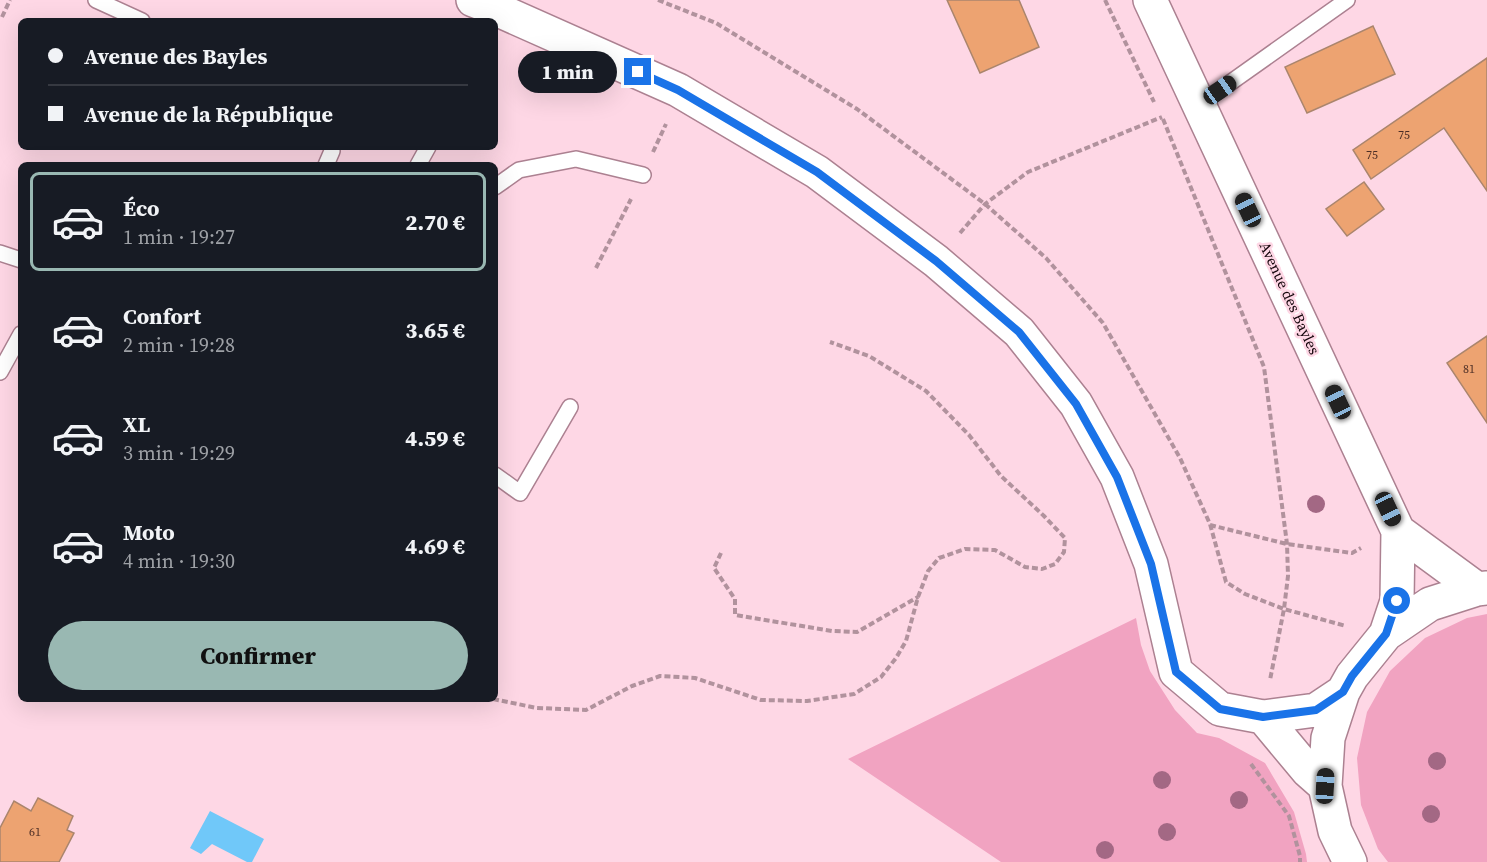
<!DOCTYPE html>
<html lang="fr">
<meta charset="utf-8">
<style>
body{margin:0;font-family:"Source Serif 4",serif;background:#242831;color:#f1f3f6;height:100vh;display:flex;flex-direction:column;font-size:22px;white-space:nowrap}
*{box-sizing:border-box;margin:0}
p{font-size:20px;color:#9ea1a6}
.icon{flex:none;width:33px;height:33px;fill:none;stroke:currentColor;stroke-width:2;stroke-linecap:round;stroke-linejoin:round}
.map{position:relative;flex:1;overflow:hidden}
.panel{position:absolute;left:18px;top:162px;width:480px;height:540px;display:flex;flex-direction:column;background:#171b24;border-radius:9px;box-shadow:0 6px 24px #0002}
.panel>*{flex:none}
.hud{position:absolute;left:18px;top:18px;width:480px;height:132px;border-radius:9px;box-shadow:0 6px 24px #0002;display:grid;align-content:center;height:132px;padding:0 30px;background:#171b24}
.end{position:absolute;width:27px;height:27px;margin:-14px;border:8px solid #1a73e8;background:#fff;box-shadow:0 0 0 3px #fff}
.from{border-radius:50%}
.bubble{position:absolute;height:42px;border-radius:21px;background:#171b24;box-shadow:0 6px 24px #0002;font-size:20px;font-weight:800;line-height:42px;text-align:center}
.car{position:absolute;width:18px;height:36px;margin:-18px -9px;border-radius:8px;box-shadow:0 0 4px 2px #0007;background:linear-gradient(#222 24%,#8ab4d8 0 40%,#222 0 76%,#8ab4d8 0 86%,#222 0)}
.hud b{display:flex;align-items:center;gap:21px;height:57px;font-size:22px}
.hud b+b{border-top:2px solid #363941}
.hud i{width:15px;height:15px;background:#f1f3f6}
ul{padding:10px 0 0;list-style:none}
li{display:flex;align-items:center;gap:18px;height:99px;margin:0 12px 9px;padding:0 18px;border:3px solid transparent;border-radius:9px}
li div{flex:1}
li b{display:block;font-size:22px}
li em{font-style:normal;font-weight:800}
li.on{border-color:#99b8b2}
li>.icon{width:54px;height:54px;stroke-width:1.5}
.primary-button{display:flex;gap:12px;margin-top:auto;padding:12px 30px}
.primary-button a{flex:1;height:69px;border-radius:36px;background:#99b8b2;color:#111;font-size:24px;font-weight:800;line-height:69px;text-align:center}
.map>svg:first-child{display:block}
.green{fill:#f1a3c1}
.water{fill:#70c8f9}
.building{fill:#eda371;stroke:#aa856d;stroke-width:1.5}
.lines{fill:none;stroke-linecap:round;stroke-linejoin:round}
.service-casing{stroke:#ac8191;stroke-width:18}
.secondary-casing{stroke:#ac8191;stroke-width:36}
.path{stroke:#b1929d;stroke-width:4;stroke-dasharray:6 3;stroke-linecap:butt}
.service{stroke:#fff;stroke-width:15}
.secondary{stroke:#fff;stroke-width:33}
.tree{fill:#a36884}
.route{stroke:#1a73e8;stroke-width:8}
.labels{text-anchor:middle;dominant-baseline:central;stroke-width:5;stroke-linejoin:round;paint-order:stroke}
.number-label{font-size:12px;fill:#4b2d25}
.street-label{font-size:15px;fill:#15060c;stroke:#fed7e5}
</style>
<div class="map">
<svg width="1487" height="862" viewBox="0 0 1487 862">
<rect width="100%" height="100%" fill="#fed7e5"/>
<!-- green -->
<path class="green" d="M 1487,614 L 1487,862 L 1388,862 L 1378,849 L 1361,805 L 1357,758 L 1367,712 L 1390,671 L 1425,638 L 1467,618 Z
M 1136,618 L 1141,645 L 1150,671 L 1175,710 L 1197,733 L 1219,738 L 1265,763 L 1294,812 L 1306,854 L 1307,862 L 1001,862 L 848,759 Z"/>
<!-- water -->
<path class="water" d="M 210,811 L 264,839 L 252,862 L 247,862 L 212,844 L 201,854 L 190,848 Z"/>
<!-- building -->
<path class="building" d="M 947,0 L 1019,0 L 1039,47 L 980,73 Z
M 1373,26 L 1395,74 L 1307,113 L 1285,67 Z
M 1487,58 L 1487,191 L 1444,128 L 1371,179 L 1353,150 Z
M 1364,182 L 1384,209 L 1347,236 L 1326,209 Z
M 1487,336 L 1487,423 L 1447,363 Z
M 38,798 L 73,816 L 67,830 L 74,833 L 59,862 L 0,862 L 0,828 L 14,801 L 31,811 Z"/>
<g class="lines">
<defs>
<path id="service" d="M 96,0 L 142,21
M 1198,103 L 1220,90 L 1347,0
M 326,165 L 332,151 L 331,147
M 418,165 L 428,147
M 495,187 L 519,170 L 576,159 L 643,175
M 0,253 L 21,260
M 0,372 L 21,334
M 495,475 L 520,493 L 570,407"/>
<path id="secondary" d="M 473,0 L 496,9 L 678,90 L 817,172 L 936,261 L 1019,332 L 1076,404 L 1117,477 L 1151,564 L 1176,672 L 1220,709 L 1263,717 L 1316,710 L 1343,692
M 1150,0 L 1398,531 L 1397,601 L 1386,634
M 1398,531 L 1477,589
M 1263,717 L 1308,771 L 1325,786
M 1350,862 L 1335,831 L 1325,786 L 1328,738 L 1343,692 L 1352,676 L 1386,634 L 1430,604 L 1477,589 L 1487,588"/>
</defs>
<!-- service casing -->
<use href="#service" class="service-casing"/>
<!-- secondary casing -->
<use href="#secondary" class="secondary-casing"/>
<!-- path -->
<path class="path" d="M 658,0 L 716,23 L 857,109 L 985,204 L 1046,258 L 1103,323 L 1180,458 L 1210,524 L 1226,582 L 1245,594 L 1284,609 L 1346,626
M 1105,0 L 1154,102
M 2,17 L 10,0
M 1163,119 L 1264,367 L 1287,544 L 1288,576 L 1284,609 L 1270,680
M 653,152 L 666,124
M 960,233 L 985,204 L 1028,172 L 1162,117
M 596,268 L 631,199
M 1210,525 L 1287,544 L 1352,553 L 1361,548
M 721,553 L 714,568 L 735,599 L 735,615 L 832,631 L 857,632 L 918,597
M 493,699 L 537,708 L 586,710 L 632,686 L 660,676 L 695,678 L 761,700 L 807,701 L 854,694 L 881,677 L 896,658 L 906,641 L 918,597 L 928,571 L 939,558 L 965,549 L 995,550 L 1025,567 L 1042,569 L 1055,564 L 1064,552 L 1065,538 L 1044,516 L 1001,476 L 969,435 L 926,391 L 869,356 L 830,342
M 1251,764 L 1289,816 L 1300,856 L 1300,862"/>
<!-- service -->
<use href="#service" class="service"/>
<!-- secondary -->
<use href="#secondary" class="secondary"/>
</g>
<!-- trees -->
<g class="tree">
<circle cx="1316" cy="504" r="9"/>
<circle cx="1437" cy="761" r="9"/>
<circle cx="1162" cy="780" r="9"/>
<circle cx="1239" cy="800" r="9"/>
<circle cx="1431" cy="814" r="9"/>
<circle cx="1167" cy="832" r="9"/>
<circle cx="1105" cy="850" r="9"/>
</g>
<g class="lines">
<!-- route -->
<path class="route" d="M 638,72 L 678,90 L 817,172 L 936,261 L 1019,332 L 1076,404 L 1117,477 L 1151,564 L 1176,672 L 1220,709 L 1263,717 L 1316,710 L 1343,692 L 1352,676 L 1386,634 L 1397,601"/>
</g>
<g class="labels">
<!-- number labels -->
<g class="number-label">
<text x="1404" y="135">75</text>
<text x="1372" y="155">75</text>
<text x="1469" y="369">81</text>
<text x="35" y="832">61</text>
</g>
<!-- street labels -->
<g class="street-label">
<text transform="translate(1290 298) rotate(65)">Avenue des Bayles</text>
</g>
</g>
</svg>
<i class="end from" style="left:1397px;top:601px"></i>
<i class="end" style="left:638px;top:72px"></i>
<div class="bubble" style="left:518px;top:51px;width:99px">1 min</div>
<i class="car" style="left:1220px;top:90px;rotate:55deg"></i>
<i class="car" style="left:1248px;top:210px;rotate:335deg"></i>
<i class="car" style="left:1338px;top:402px;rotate:335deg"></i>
<i class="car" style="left:1388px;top:509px;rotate:155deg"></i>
<i class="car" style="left:1325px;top:786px;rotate:3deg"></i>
<div class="hud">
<b><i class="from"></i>Avenue des Bayles</b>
<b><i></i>Avenue de la République</b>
</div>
<section class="panel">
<ul>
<li class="on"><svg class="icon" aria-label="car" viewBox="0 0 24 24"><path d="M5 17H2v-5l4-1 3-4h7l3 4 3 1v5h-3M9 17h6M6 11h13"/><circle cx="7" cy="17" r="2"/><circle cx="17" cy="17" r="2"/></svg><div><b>Éco</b><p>1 min · 19:27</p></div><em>2.70 €</em></li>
<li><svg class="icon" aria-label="car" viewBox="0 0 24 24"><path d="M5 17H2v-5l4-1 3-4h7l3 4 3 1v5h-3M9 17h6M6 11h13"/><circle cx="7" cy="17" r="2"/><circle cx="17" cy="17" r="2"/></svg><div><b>Confort</b><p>2 min · 19:28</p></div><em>3.65 €</em></li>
<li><svg class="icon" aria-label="car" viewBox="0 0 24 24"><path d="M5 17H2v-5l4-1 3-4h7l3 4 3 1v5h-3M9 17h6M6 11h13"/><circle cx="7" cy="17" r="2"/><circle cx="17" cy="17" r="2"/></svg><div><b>XL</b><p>3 min · 19:29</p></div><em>4.59 €</em></li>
<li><svg class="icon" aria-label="car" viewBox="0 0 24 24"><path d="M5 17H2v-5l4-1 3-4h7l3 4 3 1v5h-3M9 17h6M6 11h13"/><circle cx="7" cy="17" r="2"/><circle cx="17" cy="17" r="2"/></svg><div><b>Moto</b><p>4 min · 19:30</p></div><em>4.69 €</em></li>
</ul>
<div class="primary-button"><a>Confirmer</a></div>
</section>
</div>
